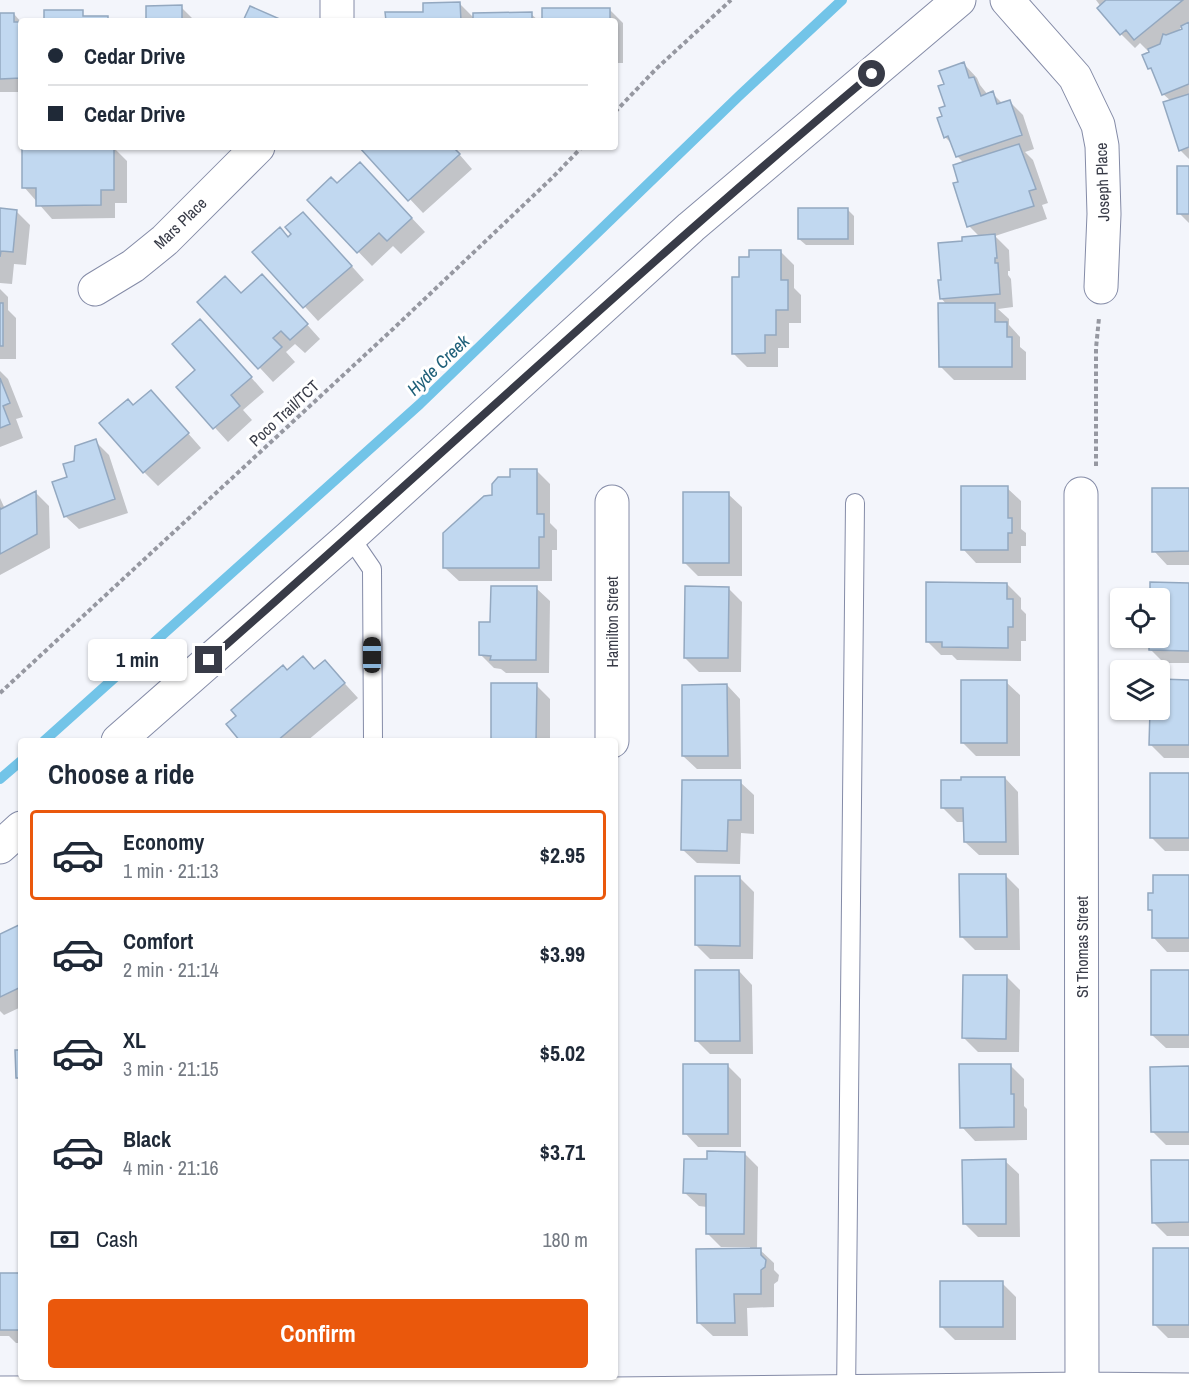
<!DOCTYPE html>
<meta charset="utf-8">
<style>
body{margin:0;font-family:"Archivo Narrow",sans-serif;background:#f2f2f3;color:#1f2937;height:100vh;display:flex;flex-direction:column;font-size:22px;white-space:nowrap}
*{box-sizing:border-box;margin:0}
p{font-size:20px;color:#747a83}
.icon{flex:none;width:33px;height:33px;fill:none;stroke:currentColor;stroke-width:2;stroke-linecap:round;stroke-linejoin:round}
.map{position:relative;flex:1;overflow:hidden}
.sheet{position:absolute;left:18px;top:738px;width:600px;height:642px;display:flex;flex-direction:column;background:#fff;border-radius:6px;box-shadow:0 2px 4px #0004}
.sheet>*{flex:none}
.top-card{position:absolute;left:18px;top:18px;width:600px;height:132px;border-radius:6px;box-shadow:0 2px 4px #0004;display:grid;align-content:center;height:132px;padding:0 30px;background:#fff}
.buttons{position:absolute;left:1110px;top:588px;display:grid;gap:12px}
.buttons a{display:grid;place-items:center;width:60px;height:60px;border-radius:6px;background:#fff;box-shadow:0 2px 4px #0004;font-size:30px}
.end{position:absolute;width:27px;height:27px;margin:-14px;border:8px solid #383b47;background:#fff;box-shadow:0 0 0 3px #fff}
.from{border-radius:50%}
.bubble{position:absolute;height:42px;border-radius:6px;background:#fff;box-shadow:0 2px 4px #0004;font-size:20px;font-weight:700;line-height:42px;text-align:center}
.car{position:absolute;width:18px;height:36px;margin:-18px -9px;border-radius:8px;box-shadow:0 0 4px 2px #0007;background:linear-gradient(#222 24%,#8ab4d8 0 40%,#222 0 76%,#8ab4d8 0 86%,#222 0)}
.top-card b{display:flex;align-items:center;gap:21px;height:57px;font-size:22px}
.top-card b+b{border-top:2px solid #e0e1e3}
.top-card i{width:15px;height:15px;background:#1f2937}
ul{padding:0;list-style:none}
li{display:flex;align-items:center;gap:18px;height:90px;margin:0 12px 9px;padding:0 18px;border:3px solid transparent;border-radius:6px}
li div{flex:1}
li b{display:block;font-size:22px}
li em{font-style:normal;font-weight:700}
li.active{border-color:#ea580c}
li>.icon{width:54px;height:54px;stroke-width:1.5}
h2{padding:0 30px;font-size:27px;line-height:72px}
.pay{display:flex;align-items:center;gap:15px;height:66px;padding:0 30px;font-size:22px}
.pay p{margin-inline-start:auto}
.action{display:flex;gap:12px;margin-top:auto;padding:12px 30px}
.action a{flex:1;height:69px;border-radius:6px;background:#ea580c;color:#fff;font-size:24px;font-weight:700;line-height:69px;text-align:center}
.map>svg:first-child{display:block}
.shadow{fill:#0003}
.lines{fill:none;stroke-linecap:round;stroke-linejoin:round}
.stream{stroke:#72c4e8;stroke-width:10}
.building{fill:#c1d8f0;stroke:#93a8c0;stroke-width:1.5}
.service-casing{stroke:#848ba7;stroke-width:20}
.minor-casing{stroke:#848ba7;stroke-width:35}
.tertiary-casing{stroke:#848ba7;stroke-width:35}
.path{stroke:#9698a1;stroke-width:4;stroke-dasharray:4.5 3;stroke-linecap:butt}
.service{stroke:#fff;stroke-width:18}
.minor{stroke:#fff;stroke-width:33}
.tertiary{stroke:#fff;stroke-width:33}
.route{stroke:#383b47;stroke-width:8}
.labels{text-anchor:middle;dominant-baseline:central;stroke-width:6;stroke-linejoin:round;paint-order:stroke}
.street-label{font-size:16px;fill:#383b47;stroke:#fff}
.water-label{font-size:18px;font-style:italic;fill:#1f6079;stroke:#fff}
</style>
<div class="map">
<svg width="1189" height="1399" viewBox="0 0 1189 1399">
<rect width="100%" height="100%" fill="#f3f5fb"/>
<!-- shadow -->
<path class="shadow" d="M 1096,0 L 1189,0 L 1189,21 L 1175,33 L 1184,30 L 1189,24 L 1189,159 L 1180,150 L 1171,101 L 1163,94 L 1155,73 L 1149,68 L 1150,53 L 1140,43 L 1135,48 L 1121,34 Z
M 460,4 L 474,18 L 531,14 L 539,21 L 387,21 Z
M 181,7 L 195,21 L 148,21 Z
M 609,9 L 623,23 L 623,63 L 617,63 L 617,75 L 615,75 L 615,21 L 544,21 Z
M 0,14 L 14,14 L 21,22 L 21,92 L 0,92 Z
M 964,64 L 977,78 L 980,85 L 988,95 L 992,93 L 1003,104 L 1009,101 L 1023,115 L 1034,149 L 1025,152 L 1033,160 L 1048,203 L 1042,205 L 1047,219 L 995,236 L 1009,250 L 1010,271 L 1008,271 L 1008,275 L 1011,279 L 1013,307 L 998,309 L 1009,319 L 1009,325 L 1020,337 L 1020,347 L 1026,352 L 1026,380 L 954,380 L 940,366 L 947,305 L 941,298 L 964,243 L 980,237 L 969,226 L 960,183 L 964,163 L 957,156 L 953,145 L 945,137 L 944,117 L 947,107 L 946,85 Z
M 113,147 L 127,161 L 127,203 L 115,203 L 115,218 L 52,219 L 24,187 Z
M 361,147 L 453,147 L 472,169 L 423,213 Z
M 1189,168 L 1189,223 L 1179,213 Z
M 374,178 L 425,232 L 401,254 L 393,246 L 372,266 L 309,200 L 338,185 Z
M 0,210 L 16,211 L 30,225 L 26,265 L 14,264 L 12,284 L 0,283 Z
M 848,210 L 854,216 L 854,245 L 806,245 L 799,239 Z
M 317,227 L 364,280 L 318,321 L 255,252 Z
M 780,251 L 794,265 L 794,288 L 801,295 L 801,323 L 789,323 L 789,348 L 778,348 L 778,367 L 747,367 L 733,353 L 751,258 Z
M 0,289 L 8,297 L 8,310 L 16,318 L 16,359 L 0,359 Z
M 276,290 L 320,339 L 305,353 L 295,344 L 286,352 L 295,362 L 273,382 L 199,302 Z
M 214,335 L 264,392 L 243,410 L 252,420 L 228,442 L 178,387 L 197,370 Z
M 0,371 L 8,379 L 23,417 L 16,419 L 23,438 L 0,447 Z
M 164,406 L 201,448 L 158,486 L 144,472 Z
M 95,441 L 109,455 L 128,513 L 79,529 L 65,516 L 69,478 L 75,462 Z
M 536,470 L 550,484 L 550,523 L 557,530 L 557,550 L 552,550 L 552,581 L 459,581 L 445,568 L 511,479 Z
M 1007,488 L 1021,501 L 1021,529 L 1026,533 L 1026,546 L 1021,546 L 1021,563 L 976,563 L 963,549 Z
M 1189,489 L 1189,565 L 1167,565 L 1154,551 Z
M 36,493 L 49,506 L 50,548 L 0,575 L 0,498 L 5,509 Z
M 728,494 L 742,507 L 742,576 L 698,576 L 684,562 Z
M 1007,584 L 1021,598 L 1021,609 L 1026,614 L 1026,641 L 1021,641 L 1021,661 L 957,660 L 952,655 L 941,655 L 928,642 Z
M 1152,584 L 1189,584 L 1189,663 L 1164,663 L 1150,649 L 1151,638 L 1160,638 L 1160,598 L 1151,598 Z
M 536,588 L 550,601 L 549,673 L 506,673 L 501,669 L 494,668 L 481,655 L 492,624 Z
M 728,588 L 742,602 L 741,672 L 699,672 L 685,658 Z
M 325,662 L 358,698 L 307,741 L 242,741 L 287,672 L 315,670 Z
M 1160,681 L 1189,681 L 1189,758 L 1164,758 L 1150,744 L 1151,710 L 1160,710 Z
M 1006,682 L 1020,695 L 1020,756 L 976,756 L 963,743 Z
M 536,685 L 550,699 L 550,741 L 492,741 Z
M 727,685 L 740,699 L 741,769 L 697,769 L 683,756 Z
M 1189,774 L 1189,851 L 1165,851 L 1151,837 Z
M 1005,778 L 1018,792 L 1019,855 L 979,855 L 965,842 L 965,822 L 957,822 L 943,808 Z
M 740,782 L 754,795 L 754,834 L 741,833 L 740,864 L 697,863 L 683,850 Z
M 1005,875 L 1019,889 L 1020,950 L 975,950 L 962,937 Z
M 1189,876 L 1189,952 L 1167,952 L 1154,938 L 1153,913 L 1149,909 Z
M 740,878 L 754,892 L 753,959 L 710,959 L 696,945 Z
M 21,925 L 21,1007 L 4,1015 L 0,1011 L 0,936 Z
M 739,971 L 752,985 L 753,1054 L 710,1054 L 696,1040 Z
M 1189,972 L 1189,1048 L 1166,1048 L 1152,1035 Z
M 1006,976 L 1020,990 L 1019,1052 L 978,1052 L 964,1038 Z
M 727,1065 L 741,1079 L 741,1147 L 698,1147 L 685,1133 Z
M 1010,1065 L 1024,1079 L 1024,1106 L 1027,1109 L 1027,1140 L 975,1141 L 962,1127 Z
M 1189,1068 L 1189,1145 L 1166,1145 L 1152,1131 Z
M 744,1153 L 758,1167 L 757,1250 L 760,1250 L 774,1263 L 774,1270 L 779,1275 L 778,1281 L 774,1284 L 774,1307 L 747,1308 L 748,1336 L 713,1336 L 699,1323 L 750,1250 L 750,1247 L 721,1247 L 707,1233 L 707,1207 L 699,1206 L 685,1193 L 708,1161 Z
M 1005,1161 L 1019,1174 L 1020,1237 L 978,1237 L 964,1223 Z
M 1189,1161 L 1189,1236 L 1167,1236 L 1153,1222 Z
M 1189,1250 L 1189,1338 L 1168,1338 L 1154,1324 Z
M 0,1274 L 21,1274 L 21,1343 L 16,1343 L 9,1336 L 0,1336 Z
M 1002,1283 L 1016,1297 L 1016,1340 L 955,1340 L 941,1326 Z"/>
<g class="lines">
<!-- stream -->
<path class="stream" d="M 44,741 L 420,404 L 739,96 L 842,0
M 0,779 L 21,761"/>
</g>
<!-- building -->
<path class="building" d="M 1106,0 L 1183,0 L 1134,40 L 1126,30 L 1120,35 L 1097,8 Z
M 460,2 L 461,21 L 386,21 L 385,12 L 423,12 L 423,3 Z
M 182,5 L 182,21 L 119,21 L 146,20 L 146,6 Z
M 250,6 L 282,20 L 281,21 L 243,21 Z
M 542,8 L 610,8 L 610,21 L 542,21 Z
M 44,10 L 83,10 L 83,16 L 108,16 L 108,21 L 44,21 Z
M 532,12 L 532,21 L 473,21 L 473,13 Z
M 0,13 L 14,13 L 14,22 L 21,22 L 21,78 L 0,79 Z
M 1189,22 L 1189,84 L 1162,95 L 1151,68 L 1148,69 L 1142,55 L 1149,52 L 1148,49 L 1160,44 L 1163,34 L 1166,35 L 1182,29 L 1181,26 Z
M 964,62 L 969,78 L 974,77 L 981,96 L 993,91 L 997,104 L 1010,100 L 1022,135 L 956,157 L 948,136 L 944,138 L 937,118 L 942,116 L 939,108 L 945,106 L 938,86 L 944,84 L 939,71 Z
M 1189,94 L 1189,147 L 1179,151 L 1163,102 Z
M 1019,144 L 1036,189 L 1029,191 L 1034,206 L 967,227 L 953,183 L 958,182 L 953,165 Z
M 22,147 L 114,147 L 114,190 L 101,190 L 101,205 L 36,206 L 36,188 L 22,188 Z
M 359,147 L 453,147 L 460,154 L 408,201 Z
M 360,162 L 412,218 L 387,241 L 379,233 L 357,253 L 307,200 L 331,177 L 337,183 Z
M 1177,166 L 1189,166 L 1189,214 L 1177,214 Z
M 0,208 L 17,210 L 13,252 L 1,251 L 0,257 Z
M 798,208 L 848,208 L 848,239 L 798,239 Z
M 303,212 L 352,266 L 303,308 L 252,252 L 280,227 L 288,237 L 291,234 L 285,227 Z
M 995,234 L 997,258 L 995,258 L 995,263 L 998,263 L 1000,294 L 940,299 L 938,280 L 941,280 L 938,243 L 962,241 L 962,237 Z
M 749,250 L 781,250 L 781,280 L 788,280 L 788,310 L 776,310 L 776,335 L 765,335 L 765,353 L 732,354 L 732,277 L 739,277 L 739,257 L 749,257 Z
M 262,274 L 308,324 L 290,340 L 281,331 L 273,338 L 282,347 L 258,369 L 197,302 L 225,276 L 241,293 Z
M 0,303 L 3,303 L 3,346 L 0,346 Z
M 938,303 L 995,303 L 995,322 L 1007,322 L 1007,337 L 1012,337 L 1012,367 L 939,367 Z
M 200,319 L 252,377 L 231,395 L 240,406 L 213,429 L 176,387 L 195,370 L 172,344 Z
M 0,378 L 10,403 L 3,406 L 10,424 L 0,428 Z
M 151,390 L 189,433 L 143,473 L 99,423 L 128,399 L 133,405 Z
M 96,439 L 115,499 L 64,517 L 52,482 L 67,477 L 63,464 L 74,461 L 75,446 Z
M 510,469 L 537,469 L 537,514 L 544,514 L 544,537 L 539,537 L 539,568 L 443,568 L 443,533 L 484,496 L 492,495 L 492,484 L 498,477 L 510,477 Z
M 961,486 L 1008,486 L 1008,518 L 1012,518 L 1012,533 L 1008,533 L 1008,550 L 961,550 Z
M 1152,488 L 1189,488 L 1189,551 L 1152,552 Z
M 36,491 L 37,534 L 0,554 L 0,508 L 1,509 Z
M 683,492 L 729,492 L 729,563 L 683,563 Z
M 926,582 L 1007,583 L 1007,599 L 1013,599 L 1013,627 L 1008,627 L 1008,648 L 942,647 L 942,642 L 926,642 Z
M 1150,582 L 1189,583 L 1189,651 L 1149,650 L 1149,638 L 1160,638 L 1160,598 L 1150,598 Z
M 491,586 L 537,586 L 536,660 L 490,660 L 491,656 L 479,655 L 479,622 L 490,622 Z
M 685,586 L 729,587 L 728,658 L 684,658 Z
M 303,656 L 314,669 L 325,660 L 345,683 L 277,741 L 240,741 L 226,724 L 236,716 L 231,710 L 283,665 L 287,670 Z
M 1160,679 L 1189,680 L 1189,745 L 1149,745 L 1150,710 L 1160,710 Z
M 961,680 L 1007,680 L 1007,743 L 961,743 Z
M 491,683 L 537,683 L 536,741 L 491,741 Z
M 727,684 L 728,756 L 682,756 L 682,685 Z
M 1150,773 L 1189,773 L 1189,838 L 1150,838 Z
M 961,777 L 1005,777 L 1006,842 L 964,842 L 963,808 L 941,808 L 941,780 L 961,780 Z
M 682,780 L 741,780 L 741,820 L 728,820 L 727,851 L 681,850 Z
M 959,874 L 1006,874 L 1007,937 L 960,937 Z
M 1153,875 L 1189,875 L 1189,938 L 1152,938 L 1152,910 L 1148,910 L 1148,893 L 1153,893 Z
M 695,876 L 740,876 L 740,946 L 695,945 Z
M 21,924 L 21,987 L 0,997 L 0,934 Z
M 695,970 L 739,970 L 740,1041 L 695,1041 Z
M 1151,970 L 1189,970 L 1189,1035 L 1151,1035 Z
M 963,975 L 1007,975 L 1006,1039 L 962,1038 Z
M 15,1050 L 21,1050 L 21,1078 L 16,1078 Z
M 683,1064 L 728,1064 L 728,1134 L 683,1134 Z
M 959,1064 L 1011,1064 L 1011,1094 L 1014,1094 L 1014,1127 L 960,1128 Z
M 1189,1066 L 1189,1132 L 1151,1132 L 1150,1067 Z
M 707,1151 L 745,1152 L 744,1234 L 706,1234 L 706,1194 L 683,1193 L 684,1159 L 707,1159 Z
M 1006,1159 L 1006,1224 L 963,1224 L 962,1160 Z
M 1151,1160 L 1189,1160 L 1189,1222 L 1152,1223 Z
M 761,1248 L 761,1255 L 766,1260 L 765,1267 L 761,1270 L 761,1294 L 734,1294 L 735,1323 L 697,1323 L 696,1249 Z
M 1153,1248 L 1189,1248 L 1189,1325 L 1153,1325 Z
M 0,1273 L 21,1273 L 21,1330 L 0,1330 Z
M 940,1281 L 1003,1281 L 1003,1327 L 940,1327 Z"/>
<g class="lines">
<defs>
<path id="service" d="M 350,537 L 372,569 L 373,741
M 846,1399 L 855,503"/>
<path id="minor" d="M 1007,0 L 1075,77 L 1098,125 L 1102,146 L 1104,214 L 1101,287
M 337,21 L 337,0
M 95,289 L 133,266 L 165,240 L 258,147
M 1081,494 L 1082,1399
M 612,741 L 612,502
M 0,1393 L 380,1392 L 612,1394 L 1082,1389 L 1189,1390"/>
<path id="tertiary" d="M 118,741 L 350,537 L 691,227 L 959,0
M 0,847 L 21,828"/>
</defs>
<!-- service casing -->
<use href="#service" class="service-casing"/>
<!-- minor casing -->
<use href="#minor" class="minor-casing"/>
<!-- tertiary casing -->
<use href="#tertiary" class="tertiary-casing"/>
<!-- path -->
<path class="path" d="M 615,112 L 656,69 L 731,0
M 1096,466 L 1096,348 L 1099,318
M 0,693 L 393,329 L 553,177 L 582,147"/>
<!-- service -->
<use href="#service" class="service"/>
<!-- minor -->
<use href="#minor" class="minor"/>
<!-- tertiary -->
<use href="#tertiary" class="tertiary"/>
</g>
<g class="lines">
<!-- route -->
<path class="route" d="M 209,660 C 431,465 646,263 872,74"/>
</g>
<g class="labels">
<!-- street labels -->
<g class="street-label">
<text transform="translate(1102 182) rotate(-92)">Joseph Place</text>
<text transform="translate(180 223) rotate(-44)">Mars Place</text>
<text transform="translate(284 413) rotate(-43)">Poco Trail/TCT</text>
<text transform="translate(612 622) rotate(-90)">Hamilton Street</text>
<text transform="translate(1082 947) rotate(-90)">St Thomas Street</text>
</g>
<!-- water labels -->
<g class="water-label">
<text transform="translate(438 365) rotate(-44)">Hyde Creek</text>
</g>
</g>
</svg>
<div class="buttons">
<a><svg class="icon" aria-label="locate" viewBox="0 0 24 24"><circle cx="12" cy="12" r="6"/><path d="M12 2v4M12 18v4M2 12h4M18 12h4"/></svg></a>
<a><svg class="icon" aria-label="layers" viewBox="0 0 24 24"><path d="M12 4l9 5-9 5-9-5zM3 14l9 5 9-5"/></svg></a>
</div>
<i class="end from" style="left:872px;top:74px"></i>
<i class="end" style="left:209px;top:660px"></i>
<div class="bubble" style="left:88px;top:639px;width:99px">1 min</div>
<i class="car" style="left:372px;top:655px;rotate:0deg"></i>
<div class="top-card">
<b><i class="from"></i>Cedar Drive</b>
<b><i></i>Cedar Drive</b>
</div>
<section class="sheet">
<h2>Choose a ride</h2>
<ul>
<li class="active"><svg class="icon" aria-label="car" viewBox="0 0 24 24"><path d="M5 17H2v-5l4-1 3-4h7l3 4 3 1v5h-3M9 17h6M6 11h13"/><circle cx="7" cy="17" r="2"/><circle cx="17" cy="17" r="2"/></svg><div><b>Economy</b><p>1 min · 21:13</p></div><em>$2.95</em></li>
<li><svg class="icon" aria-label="car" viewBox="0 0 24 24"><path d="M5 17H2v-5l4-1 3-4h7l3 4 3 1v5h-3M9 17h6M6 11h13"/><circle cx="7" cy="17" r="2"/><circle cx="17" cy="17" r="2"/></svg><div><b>Comfort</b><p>2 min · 21:14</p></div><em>$3.99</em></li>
<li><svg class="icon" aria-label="car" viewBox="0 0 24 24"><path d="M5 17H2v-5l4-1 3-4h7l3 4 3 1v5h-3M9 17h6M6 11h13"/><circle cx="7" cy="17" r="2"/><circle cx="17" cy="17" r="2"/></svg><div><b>XL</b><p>3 min · 21:15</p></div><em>$5.02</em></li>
<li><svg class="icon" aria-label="car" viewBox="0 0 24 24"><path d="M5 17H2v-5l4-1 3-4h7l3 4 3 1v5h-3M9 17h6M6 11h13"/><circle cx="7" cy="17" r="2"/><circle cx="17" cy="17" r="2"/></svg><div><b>Black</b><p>4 min · 21:16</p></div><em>$3.71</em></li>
</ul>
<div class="pay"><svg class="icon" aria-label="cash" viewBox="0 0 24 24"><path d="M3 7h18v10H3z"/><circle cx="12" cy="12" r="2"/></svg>Cash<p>180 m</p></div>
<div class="action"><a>Confirm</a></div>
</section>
</div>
